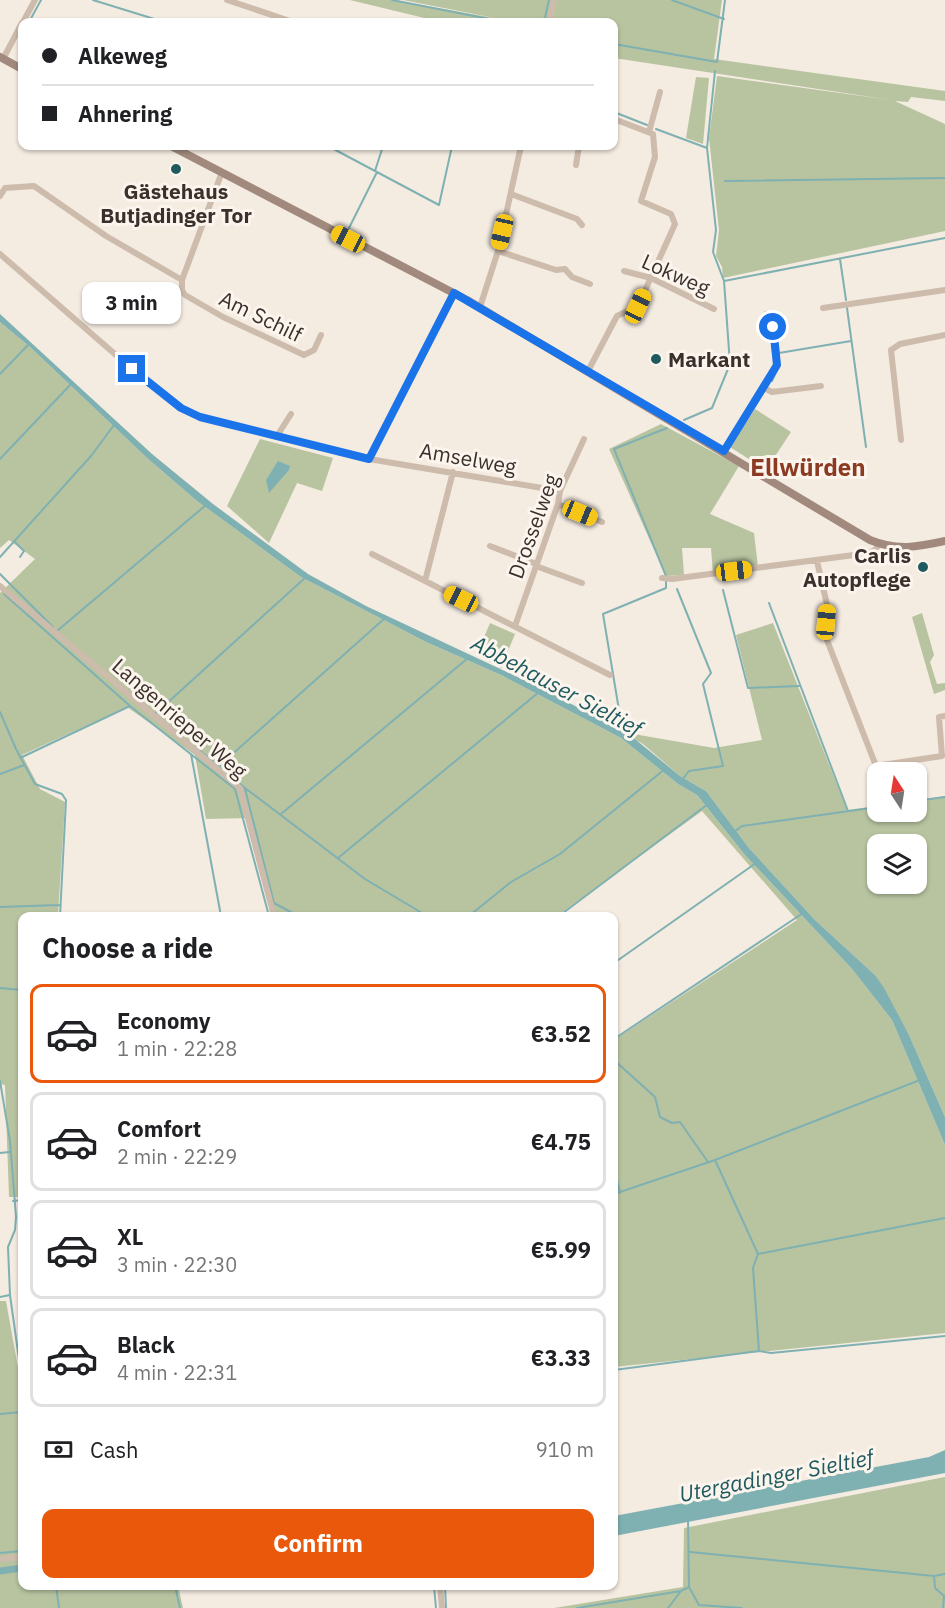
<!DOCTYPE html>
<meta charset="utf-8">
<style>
body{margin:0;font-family:"IBM Plex Sans",sans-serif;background:#f2f2f2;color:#202124;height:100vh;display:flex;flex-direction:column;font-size:22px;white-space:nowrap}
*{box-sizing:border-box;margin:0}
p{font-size:20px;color:#757577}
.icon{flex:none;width:33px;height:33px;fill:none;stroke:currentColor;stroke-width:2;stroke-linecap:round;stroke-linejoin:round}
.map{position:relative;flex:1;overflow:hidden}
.details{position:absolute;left:18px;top:912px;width:600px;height:678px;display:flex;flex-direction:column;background:#fff;border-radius:12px;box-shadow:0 2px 4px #0004}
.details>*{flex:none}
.hud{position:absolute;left:18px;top:18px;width:600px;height:132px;border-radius:12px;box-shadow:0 2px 4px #0004;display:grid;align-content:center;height:132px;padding:0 24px;background:#fff}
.needle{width:39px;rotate:348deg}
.fabs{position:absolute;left:867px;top:762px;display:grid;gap:12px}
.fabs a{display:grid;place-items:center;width:60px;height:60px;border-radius:12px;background:#fff;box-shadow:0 2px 4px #0004;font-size:30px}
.end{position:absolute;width:27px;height:27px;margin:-14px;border:8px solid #1a73e8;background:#fff;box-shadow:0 0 0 3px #fff}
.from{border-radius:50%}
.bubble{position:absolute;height:42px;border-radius:12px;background:#fff;box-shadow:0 2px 4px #0004;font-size:20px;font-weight:700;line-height:42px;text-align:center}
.car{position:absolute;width:18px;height:36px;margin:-18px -9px;border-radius:8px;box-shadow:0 0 4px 2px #0007;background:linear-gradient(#f5c518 24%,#345 0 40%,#f5c518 0 76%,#345 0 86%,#f5c518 0)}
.hud b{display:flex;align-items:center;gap:21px;height:57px;font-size:22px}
.hud b+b{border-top:2px solid #e0e0e0}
.hud i{width:15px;height:15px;background:#202124}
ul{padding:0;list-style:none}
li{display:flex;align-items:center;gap:18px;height:99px;margin:0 12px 9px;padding:0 12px;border:3px solid #e0e0e0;border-radius:12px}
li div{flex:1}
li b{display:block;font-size:22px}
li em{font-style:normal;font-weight:700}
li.on{border-color:#ea580c}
li>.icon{width:54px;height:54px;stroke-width:1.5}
h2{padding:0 24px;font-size:27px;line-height:72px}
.pay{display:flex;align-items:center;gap:15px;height:66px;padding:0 24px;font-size:22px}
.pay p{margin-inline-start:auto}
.action{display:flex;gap:12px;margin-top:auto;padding:12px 24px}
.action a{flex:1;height:69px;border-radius:12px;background:#ea580c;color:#fff;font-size:24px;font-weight:700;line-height:69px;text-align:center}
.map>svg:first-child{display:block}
.green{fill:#b8c4a0;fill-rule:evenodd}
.water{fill:#7fb0b2}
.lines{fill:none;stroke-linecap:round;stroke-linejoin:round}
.stream{stroke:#7fb0b2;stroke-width:2}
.canal{stroke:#7fb0b2;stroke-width:7}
.minor{stroke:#cdbbac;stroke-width:6}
.secondary{stroke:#a18a7d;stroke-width:8}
.route{stroke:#1a73e8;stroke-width:8}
.poi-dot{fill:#1f5a5e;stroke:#fbf5ee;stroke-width:2}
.labels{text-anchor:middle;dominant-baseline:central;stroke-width:6;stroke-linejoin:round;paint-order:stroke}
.poi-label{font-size:21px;font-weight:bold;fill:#3b302b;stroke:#fbf5ee}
.street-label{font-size:21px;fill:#3b302b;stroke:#fbf5ee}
.water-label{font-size:22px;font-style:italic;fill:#1f5a5e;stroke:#fbf5ee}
.quarter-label{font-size:24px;font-weight:bold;fill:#8c3b22;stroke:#fbf5ee}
</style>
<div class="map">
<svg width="945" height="1608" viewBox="0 0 945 1608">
<rect width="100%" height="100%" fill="#f4ebe1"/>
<!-- green -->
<path class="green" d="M 350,0 L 394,0 L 505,20 L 403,0 L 722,0 L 714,59 L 945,91 L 945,101 L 911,97 L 908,102 L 895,101 L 945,124 L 945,231 L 723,278 L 722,267 L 716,256 L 719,230 L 709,138 L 717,76 L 891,100 L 614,58 L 614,22 L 441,22 Z
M 696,77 L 709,78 L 703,144 L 686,138 Z
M 0,322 L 30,347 L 147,458 L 197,501 L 301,577 L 426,642 L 501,675 L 621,738 L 678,784 L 697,795 L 745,855 L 852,969 L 892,1020 L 945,1145 L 945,1333 L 614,1367 L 614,1040 L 797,920 L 702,811 L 557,916 L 276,916 L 248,818 L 206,819 L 195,755 L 127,707 L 22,755 L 40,789 L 65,802 L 58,916 L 22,916 L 22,1197 L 9,1197 L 5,1085 L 0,1084 L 0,593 L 35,559 L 9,540 L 0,548 Z
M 755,409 L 791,432 L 766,470 L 730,447 Z
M 661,424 L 739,466 L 710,514 L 754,533 L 758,567 L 713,574 L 711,548 L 682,548 L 684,575 L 666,576 L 609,449 Z
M 260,439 L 333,458 L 322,491 L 297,483 L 269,543 L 227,506 Z
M 922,613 L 934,655 L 930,662 L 937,684 L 945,683 L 945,690 L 934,694 L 912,617 Z
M 490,623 L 515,634 L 501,668 L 477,654 Z
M 773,623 L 847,810 L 877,806 L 878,812 L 916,812 L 917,800 L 945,796 L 945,1117 L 909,1035 L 875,975 L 815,920 L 749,848 L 706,791 L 680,776 L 643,744 L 622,732 L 714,748 L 762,740 L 736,635 ZM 878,844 L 916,844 L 916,884 L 878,884 Z
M 0,1301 L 6,1301 L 22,1390 L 22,1586 L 178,1586 L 183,1608 L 0,1608 Z
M 945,1477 L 945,1608 L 554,1608 L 683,1587 L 684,1528 Z"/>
<!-- water -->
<path class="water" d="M 0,314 L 152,454 L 213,504 L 308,574 L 366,606 L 543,689 L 630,735 L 680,776 L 706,791 L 749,848 L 815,920 L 875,975 L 884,988 L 909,1035 L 945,1117 L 945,1145 L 892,1020 L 852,969 L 745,855 L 697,795 L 678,784 L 621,738 L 501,675 L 426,642 L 301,577 L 197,501 L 147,458 L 30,347 L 0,322 Z
M 278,461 L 290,466 L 289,470 L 269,493 L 266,480 Z
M 945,1450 L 945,1473 L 614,1536 L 614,1516 L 929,1457 Z"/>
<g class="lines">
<!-- stream -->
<path class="stream" d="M 93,0 L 164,22
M 392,0 L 505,22
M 672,0 L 724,19
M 29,22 L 41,0
M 544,22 L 549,0
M 21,37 L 22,33
M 614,44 L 717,62 L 725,0
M 614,112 L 647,125
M 656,129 L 707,148
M 328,146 L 439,205 L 452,146
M 375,171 L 383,146
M 725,181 L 945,178
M 349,228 L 377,172
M 840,259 L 846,300
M 724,281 L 945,238
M 847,308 L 866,447
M 778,344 L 779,362
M 779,353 L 851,341
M 0,374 L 29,344
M 772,381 L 777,370
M 684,420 L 712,408 L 730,364 L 724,281 L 713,252 L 716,230 L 707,148 L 715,71
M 0,459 L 72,383
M 14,541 L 24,551 L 20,557
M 0,557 L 91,456 L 114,425
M 0,574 L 53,627
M 677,589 L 711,673 L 703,684 L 723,766 L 689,771 L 682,780
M 723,590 L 748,688 L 799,686
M 4,594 L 130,706 L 235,789 L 269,916
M 769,603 L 848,811
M 57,631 L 206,505
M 0,712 L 16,749 L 35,784 L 62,794 L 66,800 L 60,916
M 155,714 L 306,577
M 623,734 L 603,614 L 666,588 L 666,576 L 614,449 L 667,428
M 198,749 L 245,788 L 365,879 L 427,916
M 191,754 L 221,916
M 20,758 L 130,706
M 219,766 L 385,618
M 0,774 L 24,765
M 245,789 L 274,903 L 298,916
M 916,801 L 945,797
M 281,814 L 468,658
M 734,832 L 742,826 L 878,807
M 338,858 L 539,692
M 0,907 L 60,905
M 469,916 L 511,882 L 560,854 L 665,769
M 559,916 L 708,804
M 614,963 L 756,863
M 0,988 L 22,990
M 614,1039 L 803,913
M 614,1060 L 655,1097 L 660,1117 L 672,1123 L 680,1122 L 708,1162
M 0,1081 L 10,1141 L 16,1217 L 15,1230 L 8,1247 L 10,1295 L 22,1381
M 0,1153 L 9,1152
M 715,1160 L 758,1254 L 753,1268 L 759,1351
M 614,1167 L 620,1193
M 614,1194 L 715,1160 L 920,1080
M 13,1201 L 22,1200
M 758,1254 L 945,1218
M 0,1297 L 10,1295
M 614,1370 L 759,1351 L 771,1353 L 945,1336
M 0,1414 L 22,1412
M 690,1552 L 934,1576 L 945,1574
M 0,1553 L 22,1551
M 934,1576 L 935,1588 L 944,1596 L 943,1608
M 56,1586 L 59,1608
M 175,1586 L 180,1608
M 434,1586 L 436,1608
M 445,1586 L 446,1608
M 689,1587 L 699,1605 L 742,1608
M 577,1608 L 681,1591
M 668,1608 L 681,1591 L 689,1587 L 688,1518"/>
<!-- canal -->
<path class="canal" d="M 0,1571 L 22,1568"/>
<!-- minor -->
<path class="minor" d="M 227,0 L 293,22
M 23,22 L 35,0
M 549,22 L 554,0
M 3,59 L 22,23
M 649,132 L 660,92
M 576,165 L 579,146
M 222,172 L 182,280 L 182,290 L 185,295 L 223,317 L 304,355 L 314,350 L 321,335
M 511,194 L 577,219 L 582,225
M 0,196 L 5,188 L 34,186 L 106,236 L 182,280
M 498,251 L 556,270 L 565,269 L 572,277 L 590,284
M 0,254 L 132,369 L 181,408 L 200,417 L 369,459 L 560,491
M 624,271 L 651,278 L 714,309
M 480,307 L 498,251 L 521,146
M 823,308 L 945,290
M 588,371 L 617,316 L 638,306 L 675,224 L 671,214 L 641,201 L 655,157 L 653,134 L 614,119
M 764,388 L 772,392 L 821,386
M 277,436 L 291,414
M 901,440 L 891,350 L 900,344 L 945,335
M 724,451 L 777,365 L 773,327 L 766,314
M 369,459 L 454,293
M 558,504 L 602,522
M 490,546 L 536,564
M 372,554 L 610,675
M 817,561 L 828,609 L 825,635 L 876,766 L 942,756 L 939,717 L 945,716
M 536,566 L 582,583
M 662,578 L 672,579 L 869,553 L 876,549 L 879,544
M 425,581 L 453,472
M 0,586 L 240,788 L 274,916
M 515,626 L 558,504 L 560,491 L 584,439
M 0,1559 L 22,1557
M 440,1586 L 442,1608"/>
<!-- secondary -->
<path class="secondary" d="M 0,57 L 22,69
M 171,146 L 467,300 L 870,540 C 896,551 919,547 945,541"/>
</g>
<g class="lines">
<!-- route -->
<path class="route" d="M 132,369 L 181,408 L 200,417 L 369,459 L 454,293 L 724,451 L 777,365 L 773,327"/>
</g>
<!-- markers -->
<g class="poi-dot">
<circle cx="176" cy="169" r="6"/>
<circle cx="656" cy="359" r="6"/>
<circle cx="923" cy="567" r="6"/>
</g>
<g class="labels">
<!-- poi labels -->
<g class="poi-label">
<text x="176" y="191">Gästehaus<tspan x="176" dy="24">Butjadinger Tor</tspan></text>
<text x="668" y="359" text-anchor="start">Markant</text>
<text x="911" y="555" text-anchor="end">Carlis<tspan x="911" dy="24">Autopflege</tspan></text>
</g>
<!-- street labels -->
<g class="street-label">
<text transform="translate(676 274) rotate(24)">Lokweg</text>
<text transform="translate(261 316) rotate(26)">Am Schilf</text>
<text transform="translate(468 458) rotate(10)">Amselweg</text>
<text transform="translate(533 526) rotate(-70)">Drosselweg</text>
<text transform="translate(180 718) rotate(41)">Langenrieper Weg</text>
</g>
<!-- water labels -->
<g class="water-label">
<text transform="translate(557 685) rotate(28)">Abbehauser Sieltief</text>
<text transform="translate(776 1475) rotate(-11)">Utergadinger Sieltief</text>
</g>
<!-- quarter labels -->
<g class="quarter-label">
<text x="808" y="467">Ellwürden</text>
</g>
</g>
</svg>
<div class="fabs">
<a><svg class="needle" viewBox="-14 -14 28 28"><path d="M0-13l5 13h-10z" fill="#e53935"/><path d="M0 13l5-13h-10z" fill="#757577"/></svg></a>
<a><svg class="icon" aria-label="layers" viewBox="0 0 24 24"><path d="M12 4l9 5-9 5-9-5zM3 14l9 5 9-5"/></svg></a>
</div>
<i class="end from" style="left:773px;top:327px"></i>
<i class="end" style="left:132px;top:369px"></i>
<div class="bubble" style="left:82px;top:282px;width:99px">3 min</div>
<i class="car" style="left:502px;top:232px;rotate:193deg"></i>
<i class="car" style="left:348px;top:239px;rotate:297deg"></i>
<i class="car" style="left:638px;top:306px;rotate:25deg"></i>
<i class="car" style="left:580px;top:513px;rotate:112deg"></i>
<i class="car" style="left:734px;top:571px;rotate:83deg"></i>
<i class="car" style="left:461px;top:599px;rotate:296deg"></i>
<i class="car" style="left:826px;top:622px;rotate:5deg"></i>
<div class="hud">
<b><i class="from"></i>Alkeweg</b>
<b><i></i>Ahnering</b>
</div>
<section class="details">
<h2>Choose a ride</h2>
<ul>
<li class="on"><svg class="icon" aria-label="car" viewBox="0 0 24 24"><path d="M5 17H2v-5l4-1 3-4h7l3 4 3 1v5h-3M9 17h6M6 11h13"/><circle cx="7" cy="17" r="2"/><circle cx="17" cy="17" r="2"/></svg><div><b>Economy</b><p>1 min · 22:28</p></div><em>€3.52</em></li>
<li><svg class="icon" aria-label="car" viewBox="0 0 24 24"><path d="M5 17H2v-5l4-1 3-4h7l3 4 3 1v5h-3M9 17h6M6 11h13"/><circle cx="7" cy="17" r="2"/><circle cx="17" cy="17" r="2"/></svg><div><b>Comfort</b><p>2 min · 22:29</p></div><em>€4.75</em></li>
<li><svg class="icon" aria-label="car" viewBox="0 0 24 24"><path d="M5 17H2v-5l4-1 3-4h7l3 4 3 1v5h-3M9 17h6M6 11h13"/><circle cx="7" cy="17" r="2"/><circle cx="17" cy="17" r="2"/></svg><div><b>XL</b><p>3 min · 22:30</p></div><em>€5.99</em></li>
<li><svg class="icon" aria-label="car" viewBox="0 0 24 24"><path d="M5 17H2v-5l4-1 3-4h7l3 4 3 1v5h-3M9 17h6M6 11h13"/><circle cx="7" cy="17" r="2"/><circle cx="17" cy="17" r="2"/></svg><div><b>Black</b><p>4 min · 22:31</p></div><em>€3.33</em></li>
</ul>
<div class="pay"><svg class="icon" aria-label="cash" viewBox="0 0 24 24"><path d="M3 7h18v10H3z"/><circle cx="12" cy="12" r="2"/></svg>Cash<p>910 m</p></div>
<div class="action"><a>Confirm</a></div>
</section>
</div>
